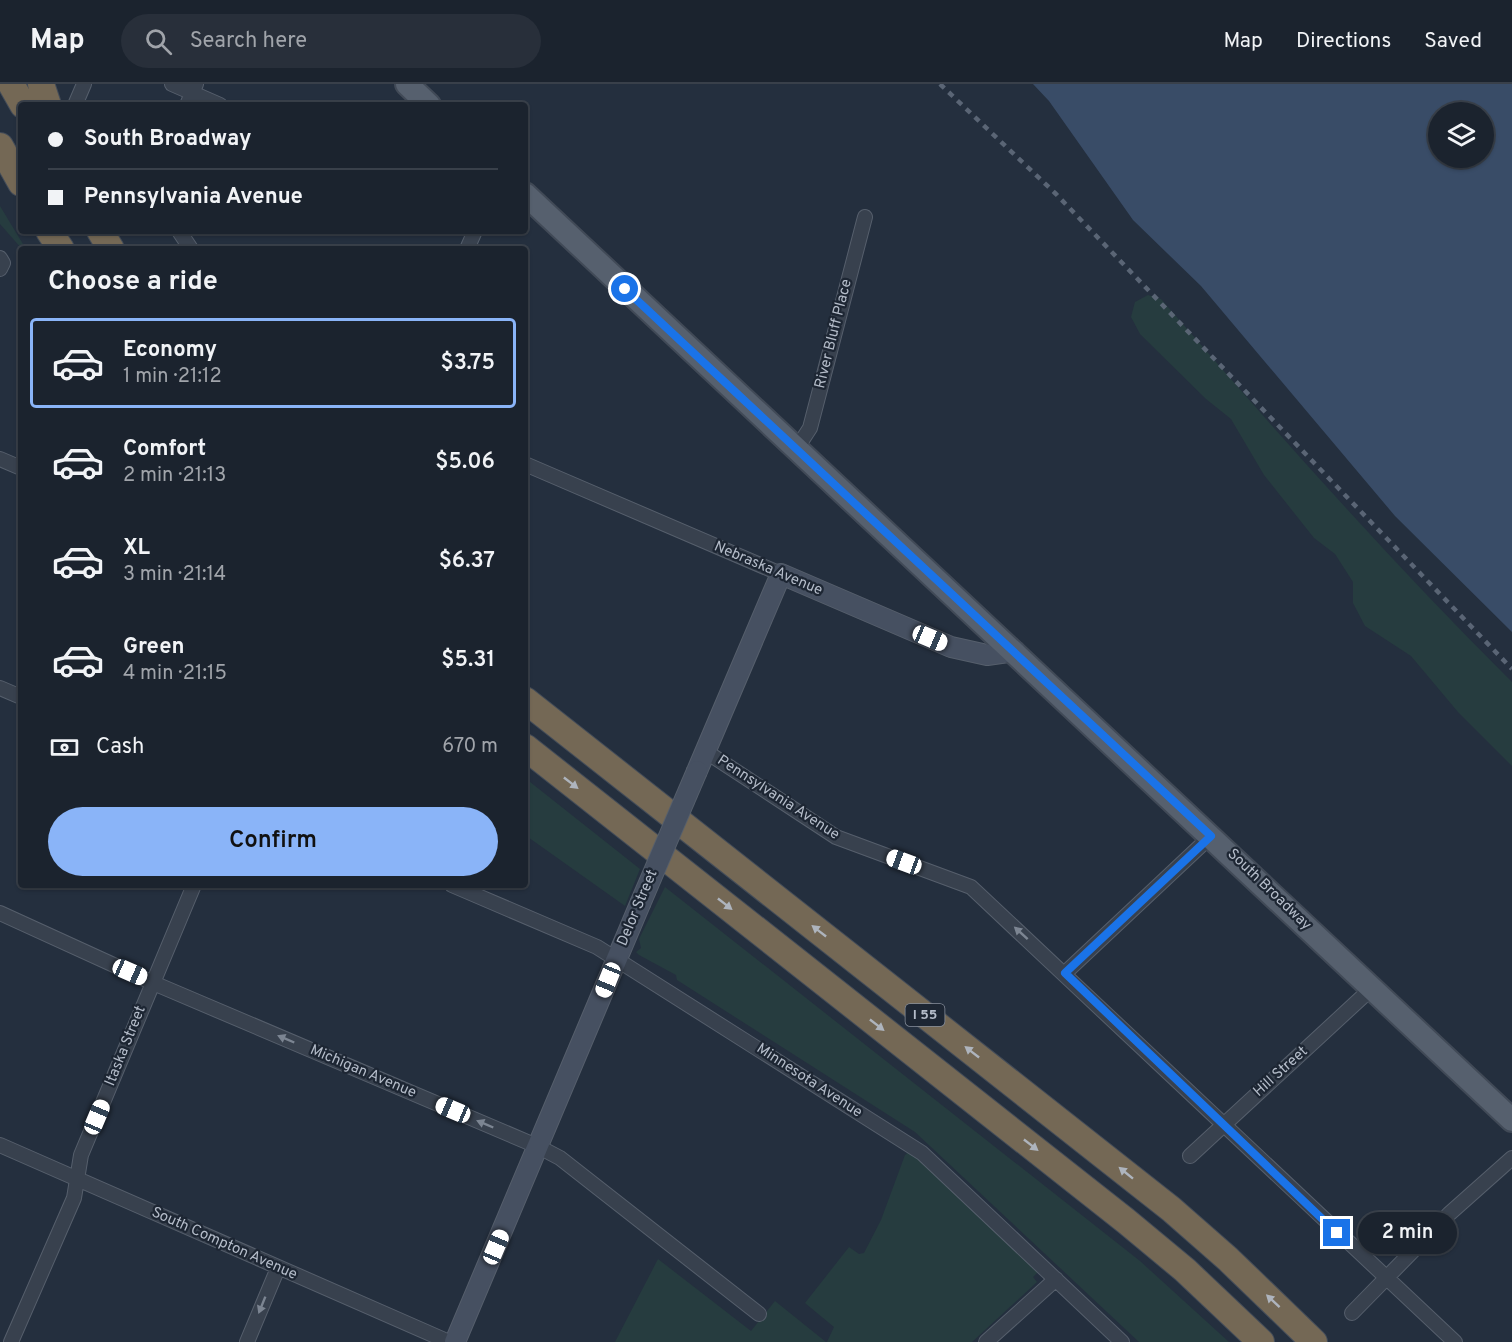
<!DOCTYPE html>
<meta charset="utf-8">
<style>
body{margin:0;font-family:Overpass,sans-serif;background:#282f3a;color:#f1f3f6;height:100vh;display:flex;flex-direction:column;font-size:22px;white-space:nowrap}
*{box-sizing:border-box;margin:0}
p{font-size:20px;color:#a0a4aa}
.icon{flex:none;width:33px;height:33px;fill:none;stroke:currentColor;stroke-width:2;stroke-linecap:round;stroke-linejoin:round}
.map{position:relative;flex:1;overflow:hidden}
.drawer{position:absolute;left:18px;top:162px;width:510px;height:642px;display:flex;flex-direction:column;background:#1b232e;border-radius:6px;box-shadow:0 2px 4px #0004,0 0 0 2px #39404a}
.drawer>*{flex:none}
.top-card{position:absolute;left:18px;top:18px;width:510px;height:132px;border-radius:6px;box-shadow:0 2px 4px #0004,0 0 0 2px #39404a;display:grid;align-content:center;height:132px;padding:0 30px;background:#1b232e}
.controls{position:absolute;left:1428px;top:18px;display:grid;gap:12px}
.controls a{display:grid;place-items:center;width:66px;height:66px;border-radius:50%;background:#1b232e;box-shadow:0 2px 4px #0004,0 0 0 2px #39404a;font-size:30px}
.end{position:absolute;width:27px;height:27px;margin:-14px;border:8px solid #1a73e8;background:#fff;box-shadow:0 0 0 3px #fff}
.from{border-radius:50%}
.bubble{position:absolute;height:42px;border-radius:21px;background:#1b232e;box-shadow:0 2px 4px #0004,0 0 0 2px #39404a;font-size:20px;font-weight:600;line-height:42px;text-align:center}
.car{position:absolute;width:18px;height:36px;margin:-18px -9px;border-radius:8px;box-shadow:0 0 4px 2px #0007;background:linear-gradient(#fff 24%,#345 0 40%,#fff 0 76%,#345 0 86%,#fff 0)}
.top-card b{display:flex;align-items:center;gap:21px;height:57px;font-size:22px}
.top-card b+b{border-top:2px solid #39404a}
.top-card i{width:15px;height:15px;background:#f1f3f6}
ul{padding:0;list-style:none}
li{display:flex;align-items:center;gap:18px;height:90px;margin:0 12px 9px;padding:0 18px;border:3px solid transparent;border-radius:6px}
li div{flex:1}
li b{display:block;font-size:22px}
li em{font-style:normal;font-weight:600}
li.current{border-color:#8ab4f8}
li>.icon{width:54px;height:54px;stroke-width:1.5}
h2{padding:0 30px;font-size:27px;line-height:72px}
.pay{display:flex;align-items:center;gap:15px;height:66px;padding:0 30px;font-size:22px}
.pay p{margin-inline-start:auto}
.button{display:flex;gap:12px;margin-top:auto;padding:12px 30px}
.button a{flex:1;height:69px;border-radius:36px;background:#8ab4f8;color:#111;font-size:24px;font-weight:600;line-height:69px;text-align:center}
header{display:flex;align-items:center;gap:36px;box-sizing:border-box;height:84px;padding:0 30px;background:#1b232e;border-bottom:2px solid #39404a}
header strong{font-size:28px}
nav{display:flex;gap:33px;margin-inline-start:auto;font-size:21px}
.search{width:420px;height:54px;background:#282f3a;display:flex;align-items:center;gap:15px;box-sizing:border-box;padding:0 21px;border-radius:33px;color:#a0a4aa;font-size:22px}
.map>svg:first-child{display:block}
.green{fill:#263c3f}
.water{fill:#394c67;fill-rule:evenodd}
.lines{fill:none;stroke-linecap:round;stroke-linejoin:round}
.street-casing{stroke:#565f6c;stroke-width:16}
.secondary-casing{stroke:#565f6c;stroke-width:22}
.primary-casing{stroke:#414a57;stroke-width:26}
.highway-casing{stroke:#434c59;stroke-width:28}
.street{stroke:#38414e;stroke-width:14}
.secondary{stroke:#465061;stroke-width:20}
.primary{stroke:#56606e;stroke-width:22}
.highway{stroke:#746855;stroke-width:26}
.rail{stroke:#5a6575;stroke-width:4.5;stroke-dasharray:6 6;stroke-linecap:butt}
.secondary-bridge-casing{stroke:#565f6c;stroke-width:22;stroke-linecap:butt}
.secondary-bridge{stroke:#465061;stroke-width:20}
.oneway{fill:#aeb4bd}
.oneway2{fill:#7c8592}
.route{stroke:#1a73e8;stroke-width:8}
.labels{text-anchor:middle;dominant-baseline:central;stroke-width:4.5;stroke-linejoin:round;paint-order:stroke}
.shield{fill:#1d2633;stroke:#878f9c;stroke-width:1.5}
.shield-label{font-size:14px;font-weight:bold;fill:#b4bcc9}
.street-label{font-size:15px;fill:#b4bcc9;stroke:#1d2633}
</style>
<header>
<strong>Map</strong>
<div class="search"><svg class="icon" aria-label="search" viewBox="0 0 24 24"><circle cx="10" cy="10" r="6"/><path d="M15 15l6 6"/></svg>Search here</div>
<nav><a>Map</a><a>Directions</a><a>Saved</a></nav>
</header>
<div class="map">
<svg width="1512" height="1258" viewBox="0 0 1512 1258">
<rect width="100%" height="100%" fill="#242f3e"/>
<!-- green -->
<path class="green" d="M 0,122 L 26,165 L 22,165 L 0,140 Z
M 1148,211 L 1161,215 C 1275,346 1389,476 1512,598 L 1512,682 L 1458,628 L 1411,572 L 1365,542 L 1353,519 L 1353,498 L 1335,470 L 1314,454 L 1264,391 L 1231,335 L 1206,315 L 1140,250 L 1131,233 L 1135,218 Z
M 525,694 L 640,785 L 625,822 L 525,751 Z
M 665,803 L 1140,1177 L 1229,1258 L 1139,1258 L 915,1048 L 677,896 L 676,891 L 639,871 L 636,868 L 641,864 L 639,855 Z
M 910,1067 L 1038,1188 L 1033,1193 L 1037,1198 L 972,1258 L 827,1258 L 834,1243 L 805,1219 L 849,1163 L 859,1170 L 864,1169 L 881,1136 L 905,1071 Z
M 658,1175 L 751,1247 L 775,1217 L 826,1258 L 615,1258 Z"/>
<!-- water -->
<path class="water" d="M 1033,0 L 1512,0 L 1512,548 L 1395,432 L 1201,202 L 1133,136 L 1049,17 ZM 1438,28 L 1484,28 L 1484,74 L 1438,74 Z"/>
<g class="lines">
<defs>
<path id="street" d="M 172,0 L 220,21
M 75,21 L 84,0
M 187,21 L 196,0
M 179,147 L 191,165
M 467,165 L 475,147
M 0,174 L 3,179 L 0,185
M 797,364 L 810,344 L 865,133
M 0,375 L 21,384
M 525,380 L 781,490
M 0,604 L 21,613
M 705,667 L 836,753 L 971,803 L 1455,1258
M 452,801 L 597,863 L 922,1069 L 1122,1258
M 0,829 L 151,898 L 539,1063 L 560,1074 L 759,1230
M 1065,889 L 1211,752
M 0,1061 L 449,1258
M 1190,1072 L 1372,904
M 1352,1229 L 1449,1130 L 1512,1074
M 11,1258 L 74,1114 L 81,1071 L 194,801
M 247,1258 L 278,1184
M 986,1258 L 1056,1195"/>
<path id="secondary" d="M 697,687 L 781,490 L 951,563 L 987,571 L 1015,567
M 455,1258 L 640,820"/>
<path id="primary" d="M 407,0 L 429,21
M 525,110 L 1512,1036"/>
<path id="highway" d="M 11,0 L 23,21
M 41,0 L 48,21
M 0,62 L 21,99
M 49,147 L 61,165
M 100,147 L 111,165
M 525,616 L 1171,1125 L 1228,1175 L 1314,1258
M 525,663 L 1126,1137 L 1185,1186 L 1261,1258"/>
</defs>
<!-- street casing -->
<use href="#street" class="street-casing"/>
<!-- secondary casing -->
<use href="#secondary" class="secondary-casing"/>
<!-- primary casing -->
<use href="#primary" class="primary-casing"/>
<!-- highway casing -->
<use href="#highway" class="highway-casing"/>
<!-- street -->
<use href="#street" class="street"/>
<!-- secondary -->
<use href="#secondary" class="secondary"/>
<!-- primary -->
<use href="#primary" class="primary"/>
<!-- highway -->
<use href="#highway" class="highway"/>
<!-- rail -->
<path class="rail" d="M 940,0 L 1056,110 L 1512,585"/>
<defs>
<path id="secondary-bridge" d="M 640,820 L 697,687"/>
</defs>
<!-- secondary-bridge casing -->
<use href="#secondary-bridge" class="secondary-bridge-casing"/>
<!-- secondary-bridge -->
<use href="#secondary-bridge" class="secondary-bridge"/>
</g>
<!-- one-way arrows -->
<defs><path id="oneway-solid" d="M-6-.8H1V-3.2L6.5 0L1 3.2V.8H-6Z" transform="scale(1.5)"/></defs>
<g class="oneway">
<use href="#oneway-solid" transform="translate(571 699) rotate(38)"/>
<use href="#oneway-solid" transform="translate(725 820) rotate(38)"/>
<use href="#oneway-solid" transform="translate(819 847) rotate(-142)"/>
<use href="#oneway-solid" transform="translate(877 941) rotate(38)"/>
<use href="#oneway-solid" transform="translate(972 968) rotate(-142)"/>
<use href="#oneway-solid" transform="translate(1031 1061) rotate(38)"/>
<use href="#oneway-solid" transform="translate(1126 1089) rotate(-141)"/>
<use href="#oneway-solid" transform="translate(1273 1217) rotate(-137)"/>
</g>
<g class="oneway2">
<use href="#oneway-solid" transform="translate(1021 849) rotate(-138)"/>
<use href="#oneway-solid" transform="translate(286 955) rotate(-157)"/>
<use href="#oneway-solid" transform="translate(485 1040) rotate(-157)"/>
<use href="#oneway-solid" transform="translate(262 1221) rotate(112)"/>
</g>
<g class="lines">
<!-- route -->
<path class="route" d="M 625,205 L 1211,752 L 1065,889 L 1337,1149"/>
</g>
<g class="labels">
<!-- shield labels -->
<rect class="shield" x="905.5" y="920" width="39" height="22" rx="4.5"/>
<g class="shield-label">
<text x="925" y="931">I 55</text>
</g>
<!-- street labels -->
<g class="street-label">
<text transform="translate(834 250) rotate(-76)">River Bluff Place</text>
<text transform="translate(768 485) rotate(23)">Nebraska Avenue</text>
<text transform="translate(778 714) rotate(33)">Pennsylvania Avenue</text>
<text transform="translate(1269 806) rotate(44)">South Broadway</text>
<text transform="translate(638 824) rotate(-67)">Delor Street</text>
<text transform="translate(126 962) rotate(-68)">Itaska Street</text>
<text transform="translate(363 988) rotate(23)">Michigan Avenue</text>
<text transform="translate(1281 988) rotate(-42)">Hill Street</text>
<text transform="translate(809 997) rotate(33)">Minnesota Avenue</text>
<text transform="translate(224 1160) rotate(24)">South Compton Avenue</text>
</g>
</g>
</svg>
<div class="controls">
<a><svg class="icon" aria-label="layers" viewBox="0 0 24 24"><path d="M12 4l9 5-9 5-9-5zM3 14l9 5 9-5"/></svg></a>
</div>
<i class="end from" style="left:625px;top:205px"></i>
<i class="end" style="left:1337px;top:1149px"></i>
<div class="bubble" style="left:1358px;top:1128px;width:99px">2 min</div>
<i class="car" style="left:930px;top:554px;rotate:113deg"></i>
<i class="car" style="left:904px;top:778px;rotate:290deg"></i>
<i class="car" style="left:130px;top:888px;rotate:114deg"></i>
<i class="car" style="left:608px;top:896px;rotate:202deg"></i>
<i class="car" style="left:453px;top:1026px;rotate:293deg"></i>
<i class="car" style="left:97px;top:1033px;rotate:23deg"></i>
<i class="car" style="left:496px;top:1163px;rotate:23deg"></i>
<div class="top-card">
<b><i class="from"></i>South Broadway</b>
<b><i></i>Pennsylvania Avenue</b>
</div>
<section class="drawer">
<h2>Choose a ride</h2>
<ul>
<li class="current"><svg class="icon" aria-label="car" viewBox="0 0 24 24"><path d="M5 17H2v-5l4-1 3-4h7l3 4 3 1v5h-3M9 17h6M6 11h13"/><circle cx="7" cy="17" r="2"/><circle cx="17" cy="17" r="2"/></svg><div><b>Economy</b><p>1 min · 21:12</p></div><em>$3.75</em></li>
<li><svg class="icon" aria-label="car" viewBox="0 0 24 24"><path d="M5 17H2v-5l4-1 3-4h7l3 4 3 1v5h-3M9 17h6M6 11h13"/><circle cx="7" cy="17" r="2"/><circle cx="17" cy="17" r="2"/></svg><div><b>Comfort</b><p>2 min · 21:13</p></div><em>$5.06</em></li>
<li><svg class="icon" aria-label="car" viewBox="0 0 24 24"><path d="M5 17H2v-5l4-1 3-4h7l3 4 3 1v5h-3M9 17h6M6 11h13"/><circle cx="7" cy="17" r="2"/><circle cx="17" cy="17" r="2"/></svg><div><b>XL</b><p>3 min · 21:14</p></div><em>$6.37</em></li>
<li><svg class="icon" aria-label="car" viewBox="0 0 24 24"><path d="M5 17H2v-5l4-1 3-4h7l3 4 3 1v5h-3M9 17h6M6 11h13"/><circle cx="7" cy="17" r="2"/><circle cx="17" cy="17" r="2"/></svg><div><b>Green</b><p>4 min · 21:15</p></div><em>$5.31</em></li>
</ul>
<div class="pay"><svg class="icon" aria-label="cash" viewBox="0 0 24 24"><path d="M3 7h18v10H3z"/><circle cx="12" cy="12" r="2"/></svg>Cash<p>670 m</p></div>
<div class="button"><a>Confirm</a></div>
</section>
</div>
